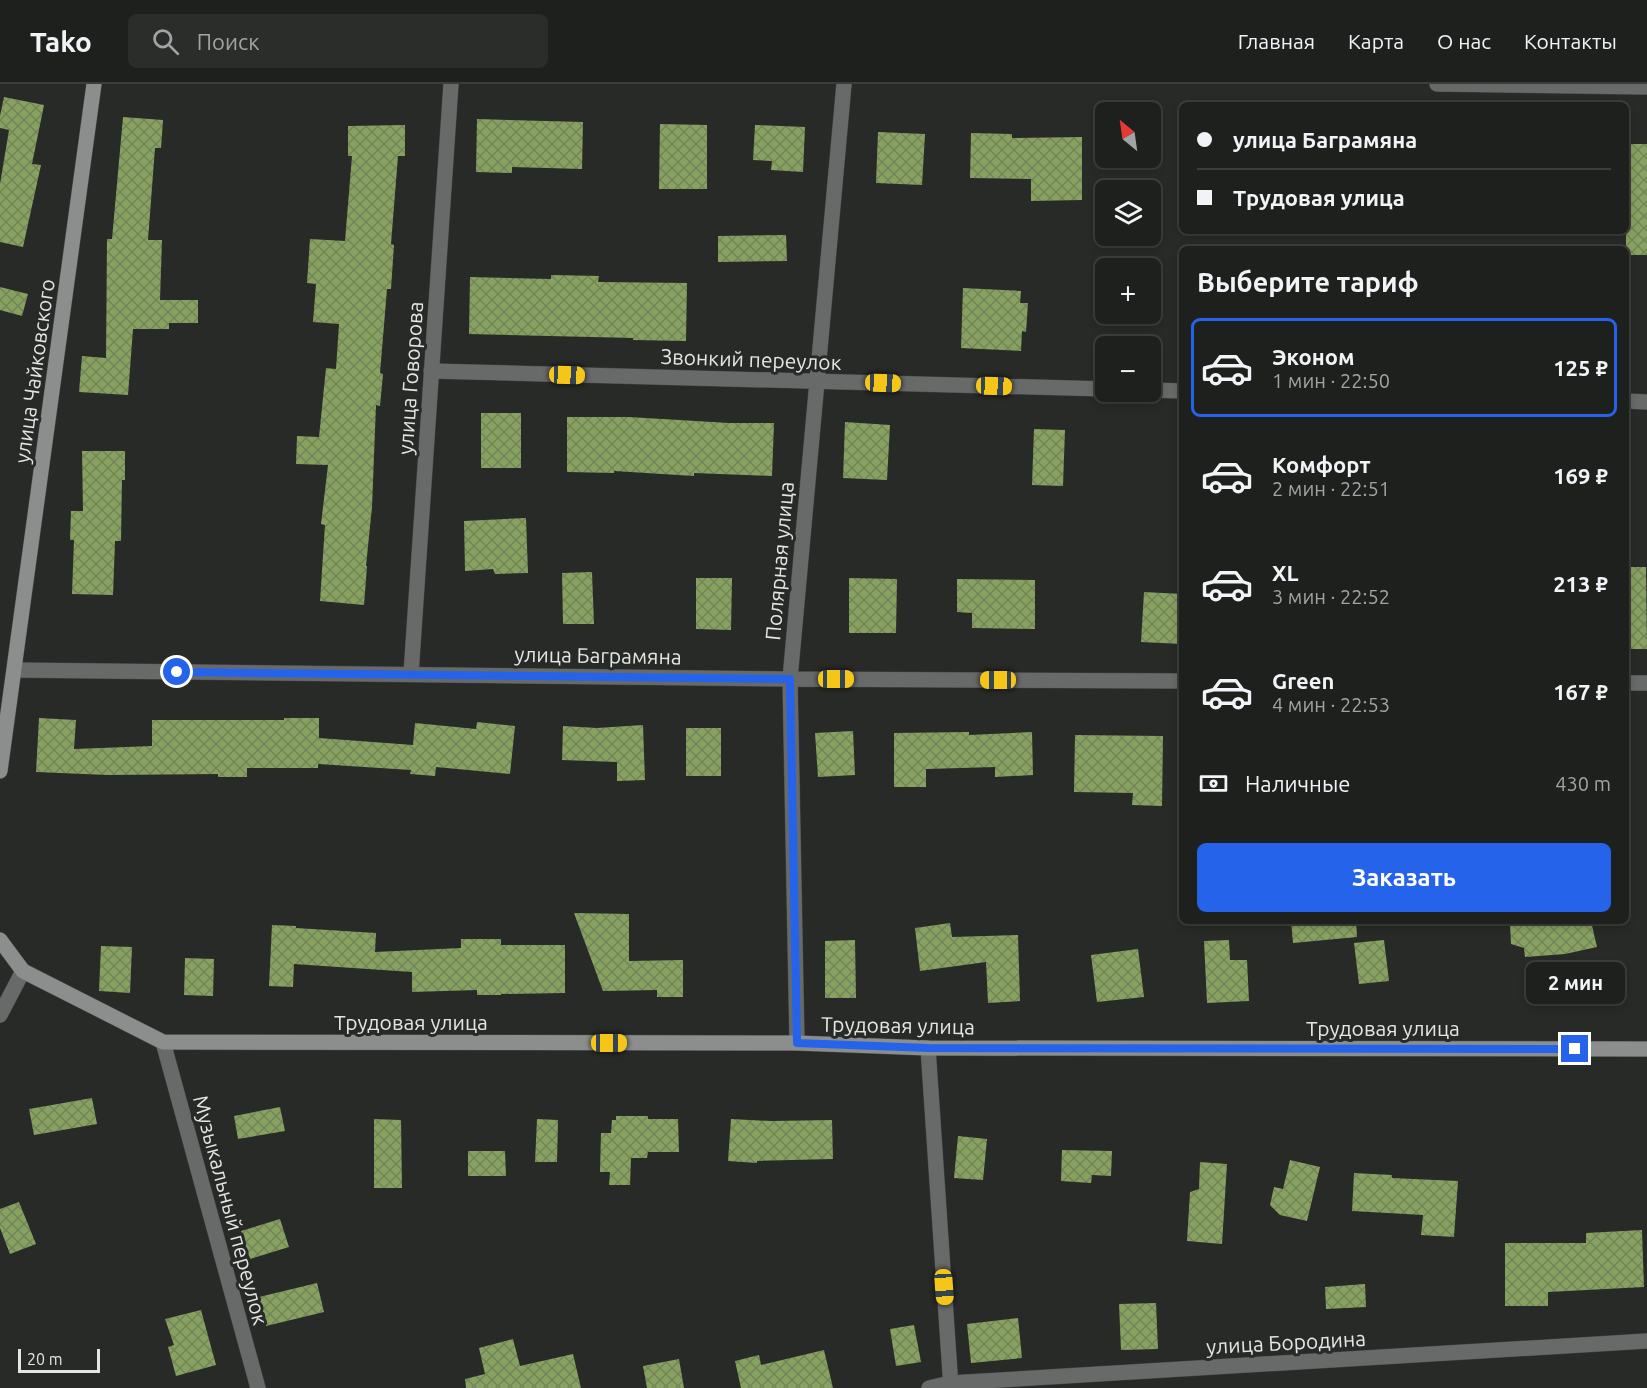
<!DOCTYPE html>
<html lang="ru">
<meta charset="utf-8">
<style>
body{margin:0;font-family:Ubuntu,sans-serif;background:#2b2d2b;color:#f1f3f6;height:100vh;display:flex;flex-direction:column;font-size:22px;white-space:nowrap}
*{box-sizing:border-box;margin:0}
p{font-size:20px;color:#a1a3a4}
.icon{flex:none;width:33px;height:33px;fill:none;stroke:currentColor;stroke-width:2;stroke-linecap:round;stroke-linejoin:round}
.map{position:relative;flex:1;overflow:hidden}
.details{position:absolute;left:1179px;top:162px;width:450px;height:678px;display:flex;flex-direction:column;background:#1e201e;border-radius:9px;box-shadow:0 3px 9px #0003,0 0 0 2px #3c3e3c}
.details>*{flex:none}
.top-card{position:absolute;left:1179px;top:18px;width:450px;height:132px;border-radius:9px;box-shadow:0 3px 9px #0003,0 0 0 2px #3c3e3c;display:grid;align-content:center;height:132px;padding:0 18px;background:#1e201e}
.needle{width:39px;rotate:331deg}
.controls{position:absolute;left:1095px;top:18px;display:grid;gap:12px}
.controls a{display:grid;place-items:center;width:66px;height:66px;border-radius:9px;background:#1e201e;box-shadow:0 3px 9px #0003,0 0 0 2px #3c3e3c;font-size:30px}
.scale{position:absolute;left:18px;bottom:15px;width:82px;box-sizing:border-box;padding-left:6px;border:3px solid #e4e5e4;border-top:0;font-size:16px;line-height:21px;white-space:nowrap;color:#e4e5e4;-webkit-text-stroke:4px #282a28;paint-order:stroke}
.end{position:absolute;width:27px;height:27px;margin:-14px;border:8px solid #2563eb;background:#fff;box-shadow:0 0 0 3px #fff}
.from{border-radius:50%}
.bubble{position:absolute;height:42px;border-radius:9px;background:#1e201e;box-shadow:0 3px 9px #0003,0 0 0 2px #3c3e3c;font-size:20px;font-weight:700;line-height:42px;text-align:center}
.car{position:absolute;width:18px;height:36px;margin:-18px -9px;border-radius:8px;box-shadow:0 0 4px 2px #0007;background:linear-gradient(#f5c518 24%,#345 0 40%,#f5c518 0 76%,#345 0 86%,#f5c518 0)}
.top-card b{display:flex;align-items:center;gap:21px;height:57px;font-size:22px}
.top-card b+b{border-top:2px solid #3c3e3c}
.top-card i{width:15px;height:15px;background:#f1f3f6}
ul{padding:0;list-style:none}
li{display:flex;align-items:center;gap:18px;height:99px;margin:0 12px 9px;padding:0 6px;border:3px solid transparent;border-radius:9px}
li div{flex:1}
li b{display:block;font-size:22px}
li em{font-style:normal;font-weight:700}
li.current{border-color:#2563eb}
li>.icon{width:54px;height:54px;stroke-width:1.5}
h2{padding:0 18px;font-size:27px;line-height:72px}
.pay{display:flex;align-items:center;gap:15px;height:66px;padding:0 18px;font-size:22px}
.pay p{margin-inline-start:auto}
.primary-button{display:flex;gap:12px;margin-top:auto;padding:12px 18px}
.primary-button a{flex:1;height:69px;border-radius:9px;background:#2563eb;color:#fff;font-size:24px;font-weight:700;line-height:69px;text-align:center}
header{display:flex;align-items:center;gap:36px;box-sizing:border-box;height:84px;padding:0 30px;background:#1e201e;border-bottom:2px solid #3c3e3c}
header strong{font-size:28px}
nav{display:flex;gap:33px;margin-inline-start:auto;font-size:21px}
.search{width:420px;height:54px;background:#2b2d2b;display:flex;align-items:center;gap:15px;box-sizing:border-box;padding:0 21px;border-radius:9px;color:#a1a3a4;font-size:22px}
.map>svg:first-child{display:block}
.building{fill:url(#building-cross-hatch)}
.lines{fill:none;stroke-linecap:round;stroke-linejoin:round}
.minor-casing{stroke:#464846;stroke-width:16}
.secondary-casing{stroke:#464846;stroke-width:16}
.minor{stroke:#686a69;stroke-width:15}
.secondary{stroke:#8b8e8d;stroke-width:15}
.route{stroke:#2563eb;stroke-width:8}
.labels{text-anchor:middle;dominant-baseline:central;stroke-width:6;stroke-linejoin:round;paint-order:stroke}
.street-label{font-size:21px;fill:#e4e5e4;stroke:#282a28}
</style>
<header>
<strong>Tako</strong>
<div class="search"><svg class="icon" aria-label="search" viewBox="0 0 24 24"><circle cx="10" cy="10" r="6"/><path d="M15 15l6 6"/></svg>Поиск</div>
<nav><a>Главная</a><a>Карта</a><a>О нас</a><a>Контакты</a></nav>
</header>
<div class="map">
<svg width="1647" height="1304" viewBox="0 0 1647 1304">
<defs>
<pattern id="building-cross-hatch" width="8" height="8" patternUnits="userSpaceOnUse" patternTransform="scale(1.5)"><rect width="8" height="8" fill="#87a160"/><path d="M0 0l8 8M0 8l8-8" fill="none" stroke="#738558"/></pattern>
</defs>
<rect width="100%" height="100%" fill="#282a28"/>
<!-- building -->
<path class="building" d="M 4,13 L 44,21 L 32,80 L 41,81 L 23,163 L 0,158 L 0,100 L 9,46 L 0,44 L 0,32 Z
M 123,33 L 163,36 L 161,64 L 155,64 L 148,156 L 162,156 L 160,216 L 198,216 L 198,239 L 169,239 L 169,245 L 133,245 L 128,311 L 79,308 L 82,272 L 106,274 L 107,155 L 112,155 Z
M 477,35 L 583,38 L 582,85 L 512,83 L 512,89 L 476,88 Z
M 660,40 L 707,41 L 707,105 L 659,105 Z
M 405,41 L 405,72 L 398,72 L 391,160 L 394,161 L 391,205 L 387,205 L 380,289 L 383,290 L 380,322 L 376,321 L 372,423 L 366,482 L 367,482 L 364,521 L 320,517 L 325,441 L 321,440 L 328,381 L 296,380 L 297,352 L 319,353 L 326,284 L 336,285 L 339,240 L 313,238 L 316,200 L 307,199 L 310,155 L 345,157 L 352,72 L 348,72 L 348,42 Z
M 755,41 L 805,43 L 803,88 L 771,86 L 772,77 L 753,76 Z
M 878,48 L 925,50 L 922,101 L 876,99 Z
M 971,49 L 1012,50 L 1012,54 L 1082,53 L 1082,116 L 1031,117 L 1031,95 L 970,94 Z
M 1626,60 L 1647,60 L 1647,171 L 1626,171 Z
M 786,151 L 787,177 L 718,178 L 718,152 Z
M 551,191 L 599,192 L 598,198 L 687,199 L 686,257 L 633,256 L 633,254 L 469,250 L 470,193 L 551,195 Z
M 0,203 L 28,210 L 22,232 L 0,226 Z
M 963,204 L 1021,207 L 1020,219 L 1028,219 L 1026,248 L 1022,247 L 1021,267 L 961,264 Z
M 481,329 L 521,329 L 521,384 L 481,384 Z
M 567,333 L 629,333 L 729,339 L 774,339 L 772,392 L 694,389 L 694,392 L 614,387 L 614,389 L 567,388 Z
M 845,338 L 890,341 L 887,396 L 843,394 Z
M 1034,345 L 1065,346 L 1063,402 L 1032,401 Z
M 82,367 L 125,367 L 125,396 L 122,396 L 121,457 L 115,457 L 113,511 L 72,510 L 74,456 L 70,456 L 71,427 L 83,427 Z
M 526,434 L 528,489 L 495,490 L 493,485 L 465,487 L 464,437 Z
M 1626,483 L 1646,483 L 1647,565 L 1626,565 Z
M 592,488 L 594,540 L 563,540 L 562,489 Z
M 696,494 L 732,494 L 731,546 L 696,545 Z
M 849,494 L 897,495 L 896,549 L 849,549 Z
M 957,495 L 1035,496 L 1035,545 L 972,544 L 972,529 L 957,528 Z
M 1144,508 L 1182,510 L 1182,560 L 1141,558 Z
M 39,634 L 76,636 L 74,665 L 152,662 L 152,636 L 284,636 L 284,634 L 319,634 L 319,654 L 413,661 L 415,639 L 476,645 L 477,638 L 515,642 L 510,690 L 436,683 L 435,692 L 410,690 L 411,686 L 318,680 L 318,684 L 247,684 L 247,693 L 218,693 L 218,690 L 108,691 L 36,688 Z
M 643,641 L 645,696 L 617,697 L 617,678 L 562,676 L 563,642 L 597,644 Z
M 686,644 L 721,644 L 721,692 L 686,692 Z
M 853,647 L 855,691 L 818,693 L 815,649 Z
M 969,648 L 969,651 L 1032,648 L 1033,691 L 995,693 L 995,683 L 926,685 L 926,703 L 894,703 L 894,649 Z
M 1075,651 L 1163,652 L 1162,722 L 1132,721 L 1133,709 L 1074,708 Z
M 574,829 L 629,830 L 629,877 L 683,876 L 683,913 L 657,913 L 657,906 L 603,907 Z
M 1291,837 L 1356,837 L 1357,853 L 1293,859 Z
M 1546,837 L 1591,837 L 1597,863 L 1565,870 L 1525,873 L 1524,864 L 1511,860 L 1510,840 Z
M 950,839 L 952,853 L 1018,851 L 1020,917 L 988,919 L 986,878 L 920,887 L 915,844 Z
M 272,841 L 296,842 L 296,844 L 376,849 L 375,868 L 461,864 L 461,855 L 501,855 L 501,861 L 565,861 L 565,909 L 501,910 L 501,911 L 477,911 L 477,906 L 412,908 L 412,888 L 294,880 L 293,903 L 269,902 Z
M 855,856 L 856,914 L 825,914 L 825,857 Z
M 1229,856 L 1230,876 L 1247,876 L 1249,917 L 1207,919 L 1204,857 Z
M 1384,856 L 1389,897 L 1359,900 L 1354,859 Z
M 101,862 L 132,863 L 130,909 L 99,907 Z
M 1138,865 L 1144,913 L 1097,918 L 1091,871 Z
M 185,874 L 214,875 L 213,912 L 184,911 Z
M 92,1014 L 97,1040 L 34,1051 L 29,1025 Z
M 280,1023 L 285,1047 L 238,1055 L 234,1032 Z
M 616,1032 L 648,1032 L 648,1035 L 678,1035 L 679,1068 L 648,1068 L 647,1074 L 631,1074 L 630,1101 L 609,1101 L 610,1088 L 600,1088 L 601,1049 L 611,1049 L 612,1036 L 616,1036 Z
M 374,1035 L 401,1036 L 402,1104 L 374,1104 Z
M 537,1035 L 558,1036 L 557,1078 L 535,1078 Z
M 731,1035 L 771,1037 L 832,1036 L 833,1075 L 757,1077 L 757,1079 L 728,1077 Z
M 958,1052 L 987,1055 L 983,1096 L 954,1094 Z
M 1062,1066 L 1112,1067 L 1111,1092 L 1092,1091 L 1091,1099 L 1061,1097 Z
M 468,1067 L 505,1067 L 506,1092 L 468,1092 Z
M 1290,1076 L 1320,1083 L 1307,1137 L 1280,1131 L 1270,1121 L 1274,1103 L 1283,1105 Z
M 1200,1078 L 1227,1080 L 1222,1160 L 1187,1157 L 1190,1108 L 1199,1105 Z
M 1354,1089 L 1392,1091 L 1392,1094 L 1458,1097 L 1454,1153 L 1421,1151 L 1423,1131 L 1352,1127 Z
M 19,1118 L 36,1160 L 10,1170 L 0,1144 L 0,1125 Z
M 280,1135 L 289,1163 L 250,1175 L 241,1147 Z
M 1642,1146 L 1644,1203 L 1548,1208 L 1548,1222 L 1505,1222 L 1505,1159 L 1586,1159 L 1586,1149 Z
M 317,1199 L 324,1228 L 266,1242 L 259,1213 Z
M 1365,1200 L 1366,1223 L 1326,1225 L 1325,1203 Z
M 1156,1219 L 1158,1265 L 1121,1266 L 1119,1220 Z
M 201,1226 L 216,1281 L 176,1292 L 168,1263 L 174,1261 L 165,1235 Z
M 1018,1234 L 1022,1274 L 971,1279 L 967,1240 Z
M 914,1241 L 921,1278 L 896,1282 L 890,1245 Z
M 513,1255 L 520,1282 L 573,1270 L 581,1304 L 466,1304 L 465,1295 L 485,1290 L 479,1264 Z
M 824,1266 L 833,1304 L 741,1304 L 735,1277 L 759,1271 L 761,1281 Z
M 679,1275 L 684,1304 L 647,1304 L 643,1282 Z"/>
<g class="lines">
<defs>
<path id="minor" d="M 1437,0 L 1647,3
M 431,287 L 1106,305
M 1150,306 L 1182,307
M 1626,317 L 1647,318
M 14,586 L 790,595 L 1182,597
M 411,590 L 451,0
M 1626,599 L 1647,599
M 0,931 L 23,887
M 163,958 L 258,1304
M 797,959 L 790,595 L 844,0
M 928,964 L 951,1304
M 929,1304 L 950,1299 L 1647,1257"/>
<path id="secondary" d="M 0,687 L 94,0
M 0,856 L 23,887 L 163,958 L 797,959 L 928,964 L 1647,965"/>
</defs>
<!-- minor casing -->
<use href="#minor" class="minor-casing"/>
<!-- secondary casing -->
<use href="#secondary" class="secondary-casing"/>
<!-- minor -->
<use href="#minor" class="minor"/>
<!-- secondary -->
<use href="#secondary" class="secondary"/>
</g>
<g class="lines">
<!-- route -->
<path class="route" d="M 177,588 L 790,595 L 797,959 L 928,964 L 1575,965"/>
</g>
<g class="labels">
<!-- street labels -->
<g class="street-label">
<text transform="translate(751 275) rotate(2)">Звонкий переулок</text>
<text transform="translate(34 287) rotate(-82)">улица Чайковского</text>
<text transform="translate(410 294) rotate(-86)">улица Говорова</text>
<text transform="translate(779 477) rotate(-85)">Полярная улица</text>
<text transform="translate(598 571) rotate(1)">улица Баграмяна</text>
<text x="411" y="938">Трудовая улица</text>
<text transform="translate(898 941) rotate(1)">Трудовая улица</text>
<text x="1383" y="944">Трудовая улица</text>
<text transform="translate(231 1126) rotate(75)">Музыкальный переулок</text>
<text transform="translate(1286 1258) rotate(-3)">улица Бородина</text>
</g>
</g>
</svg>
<div class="controls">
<a><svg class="needle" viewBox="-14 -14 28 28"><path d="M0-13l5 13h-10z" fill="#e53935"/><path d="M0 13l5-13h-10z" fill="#a1a3a4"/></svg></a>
<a><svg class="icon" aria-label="layers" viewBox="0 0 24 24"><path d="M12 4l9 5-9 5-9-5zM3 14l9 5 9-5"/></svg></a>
<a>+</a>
<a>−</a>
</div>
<div class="scale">20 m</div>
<i class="end from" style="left:177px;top:588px"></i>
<i class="end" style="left:1575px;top:965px"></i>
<div class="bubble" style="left:1526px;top:878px;width:99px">2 мин</div>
<i class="car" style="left:567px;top:291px;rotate:92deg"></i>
<i class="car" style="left:883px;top:299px;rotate:92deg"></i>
<i class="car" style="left:994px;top:302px;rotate:92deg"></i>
<i class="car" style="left:836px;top:595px;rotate:90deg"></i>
<i class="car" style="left:998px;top:596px;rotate:270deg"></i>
<i class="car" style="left:609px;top:959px;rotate:90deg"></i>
<i class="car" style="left:944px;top:1203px;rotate:176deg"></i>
<div class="top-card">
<b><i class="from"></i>улица Баграмяна</b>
<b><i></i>Трудовая улица</b>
</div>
<section class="details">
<h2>Выберите тариф</h2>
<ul>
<li class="current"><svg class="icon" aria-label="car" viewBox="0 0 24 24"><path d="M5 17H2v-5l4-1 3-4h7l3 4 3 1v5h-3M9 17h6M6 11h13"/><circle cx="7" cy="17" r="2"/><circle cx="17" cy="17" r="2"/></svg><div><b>Эконом</b><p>1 мин · 22:50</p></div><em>125 ₽</em></li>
<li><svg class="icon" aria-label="car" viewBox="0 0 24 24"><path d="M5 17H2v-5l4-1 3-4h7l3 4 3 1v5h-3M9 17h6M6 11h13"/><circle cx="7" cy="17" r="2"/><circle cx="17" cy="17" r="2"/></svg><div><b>Комфорт</b><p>2 мин · 22:51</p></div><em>169 ₽</em></li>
<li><svg class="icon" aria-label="car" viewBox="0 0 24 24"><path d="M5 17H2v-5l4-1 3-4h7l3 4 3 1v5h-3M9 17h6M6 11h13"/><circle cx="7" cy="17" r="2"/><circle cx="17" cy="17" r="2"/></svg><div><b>XL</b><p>3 мин · 22:52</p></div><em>213 ₽</em></li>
<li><svg class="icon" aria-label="car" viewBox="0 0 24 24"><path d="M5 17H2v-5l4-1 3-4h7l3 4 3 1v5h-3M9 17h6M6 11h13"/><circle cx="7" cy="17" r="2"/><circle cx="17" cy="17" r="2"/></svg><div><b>Green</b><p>4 мин · 22:53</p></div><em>167 ₽</em></li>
</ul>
<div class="pay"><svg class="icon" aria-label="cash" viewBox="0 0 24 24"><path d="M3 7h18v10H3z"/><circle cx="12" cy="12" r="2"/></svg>Наличные<p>430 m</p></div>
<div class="primary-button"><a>Заказать</a></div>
</section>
</div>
